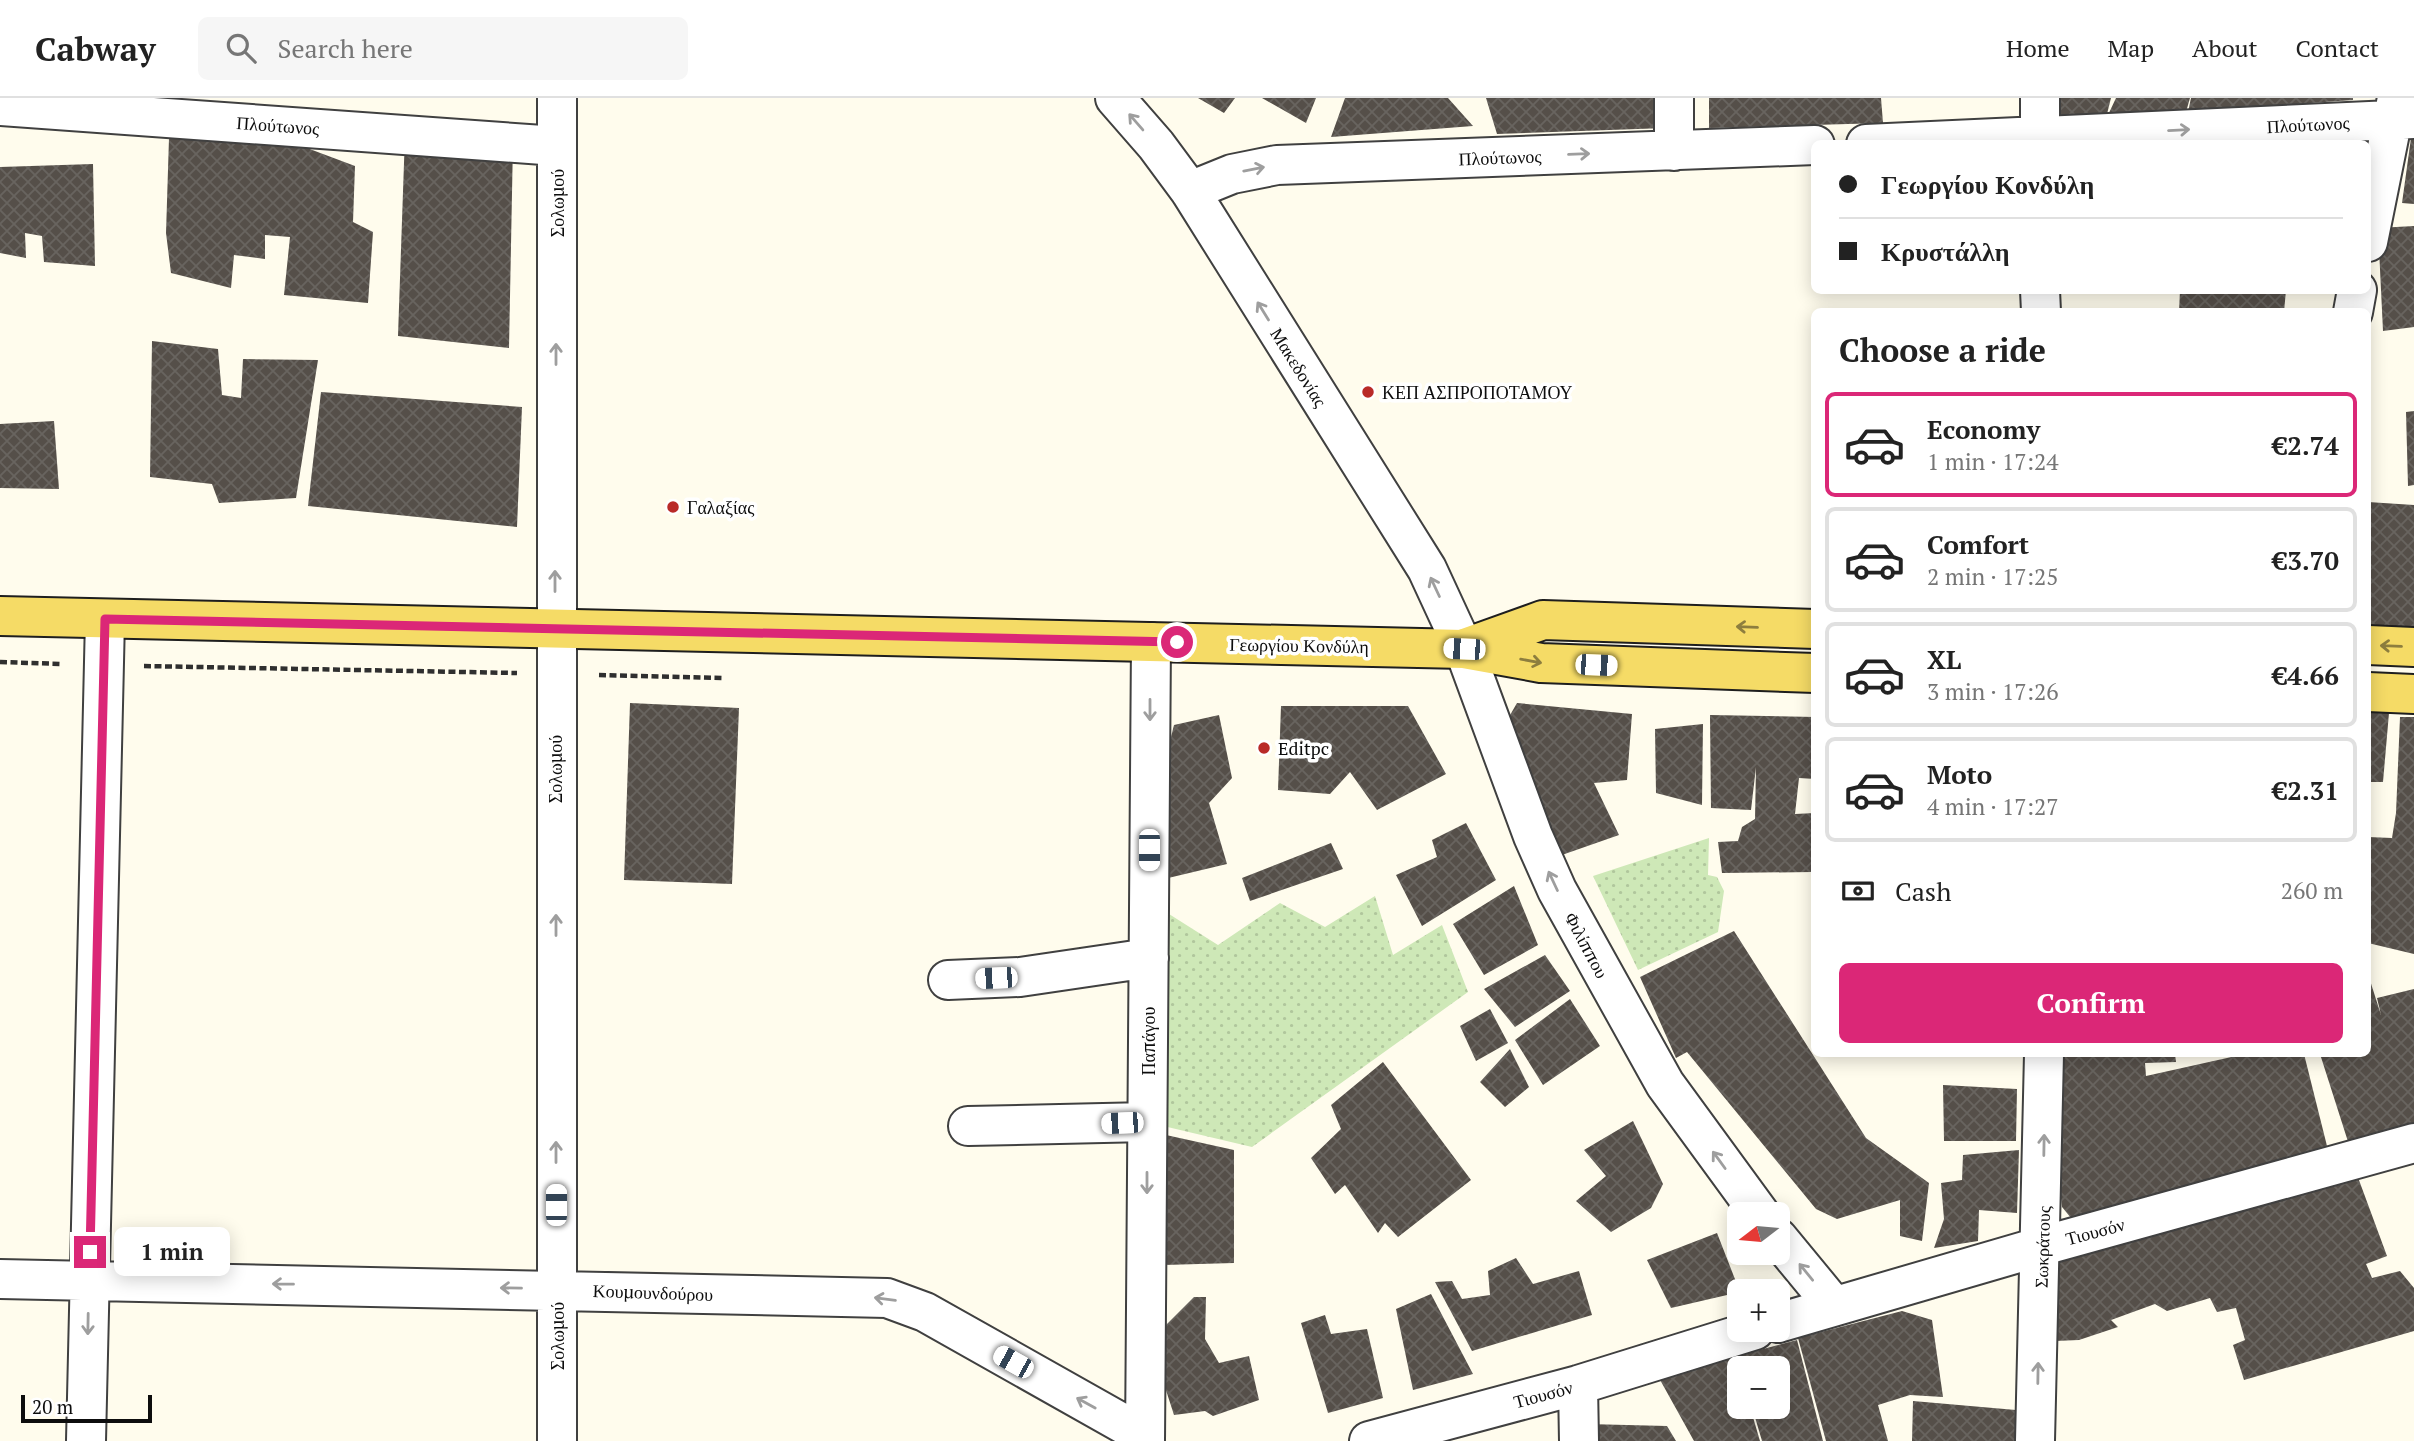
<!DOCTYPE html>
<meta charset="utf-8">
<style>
body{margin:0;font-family:"PT Serif",serif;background:#f6f6f6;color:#222;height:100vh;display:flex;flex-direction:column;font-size:26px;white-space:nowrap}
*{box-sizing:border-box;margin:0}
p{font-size:23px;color:#767676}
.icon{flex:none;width:38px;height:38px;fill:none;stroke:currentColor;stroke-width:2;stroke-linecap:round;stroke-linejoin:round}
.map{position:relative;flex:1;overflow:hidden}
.details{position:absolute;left:1811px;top:210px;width:560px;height:749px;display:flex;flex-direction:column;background:#fff;border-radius:10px;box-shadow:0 4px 18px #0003}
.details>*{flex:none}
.guide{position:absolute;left:1811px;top:42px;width:560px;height:154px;border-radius:10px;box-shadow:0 4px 18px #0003;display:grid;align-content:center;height:154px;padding:0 28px;background:#fff}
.needle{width:46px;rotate:254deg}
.controls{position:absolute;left:1727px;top:1104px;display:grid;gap:14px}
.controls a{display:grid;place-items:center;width:63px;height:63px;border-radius:10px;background:#fff;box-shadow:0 4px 18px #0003;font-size:35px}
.scale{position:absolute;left:21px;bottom:18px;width:131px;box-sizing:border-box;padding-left:7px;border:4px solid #0d0d0d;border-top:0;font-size:19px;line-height:24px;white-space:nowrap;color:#0d0d0d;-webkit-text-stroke:5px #fff;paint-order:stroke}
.end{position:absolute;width:32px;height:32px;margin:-16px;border:9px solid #db2777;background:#fff;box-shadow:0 0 0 4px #fff}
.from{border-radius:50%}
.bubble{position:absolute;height:49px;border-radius:10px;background:#fff;box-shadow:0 4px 18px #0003;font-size:23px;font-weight:700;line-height:49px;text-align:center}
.car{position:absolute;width:21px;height:42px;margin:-21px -10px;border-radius:9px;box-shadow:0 0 5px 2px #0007;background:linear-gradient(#fff 24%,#345 0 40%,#fff 0 76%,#345 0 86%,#fff 0)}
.guide b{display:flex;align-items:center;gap:24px;height:66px;font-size:26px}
.guide b+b{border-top:2px solid #e0e0e0}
.guide i{width:18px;height:18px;background:#222}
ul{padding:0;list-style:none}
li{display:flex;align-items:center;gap:21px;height:105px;margin:0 14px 10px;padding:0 14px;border:4px solid #e0e0e0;border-radius:10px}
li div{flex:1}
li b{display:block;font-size:26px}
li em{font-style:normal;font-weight:700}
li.current{border-color:#db2777}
li>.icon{width:63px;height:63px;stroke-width:1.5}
h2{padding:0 28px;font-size:32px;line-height:84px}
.pay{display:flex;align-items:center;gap:18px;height:77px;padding:0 28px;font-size:26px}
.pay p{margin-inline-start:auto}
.button{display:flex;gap:14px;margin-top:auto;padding:14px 28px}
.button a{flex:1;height:80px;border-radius:10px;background:#db2777;color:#fff;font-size:28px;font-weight:700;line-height:80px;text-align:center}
header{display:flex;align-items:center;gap:42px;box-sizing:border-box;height:98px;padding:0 35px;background:#fff;border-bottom:2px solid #e0e0e0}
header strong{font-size:33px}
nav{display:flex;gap:38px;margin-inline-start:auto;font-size:24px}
.search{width:490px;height:63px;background:#f6f6f6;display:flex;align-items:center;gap:18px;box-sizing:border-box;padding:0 24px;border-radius:10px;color:#767676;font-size:26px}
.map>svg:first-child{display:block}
.grass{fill:url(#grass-dots)}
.building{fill:url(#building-cross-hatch)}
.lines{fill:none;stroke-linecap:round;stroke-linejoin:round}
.minor-casing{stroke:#404040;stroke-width:42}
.major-casing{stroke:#1e1e1e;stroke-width:42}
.path{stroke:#2f2f2f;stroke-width:4.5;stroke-dasharray:7 3.5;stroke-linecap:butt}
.minor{stroke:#fff;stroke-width:38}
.major{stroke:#f5db66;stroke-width:38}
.oneway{stroke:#9e9e9e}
.oneway2{stroke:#8d7e3e}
.route{stroke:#db2777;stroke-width:9}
.poi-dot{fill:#b92a28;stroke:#fff;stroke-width:2.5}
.labels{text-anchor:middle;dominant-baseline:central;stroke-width:7;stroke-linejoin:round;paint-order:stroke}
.street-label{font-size:18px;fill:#0d0d0d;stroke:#fff}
.poi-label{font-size:18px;fill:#0d0d0d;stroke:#fff;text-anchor:start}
</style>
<header>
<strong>Cabway</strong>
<div class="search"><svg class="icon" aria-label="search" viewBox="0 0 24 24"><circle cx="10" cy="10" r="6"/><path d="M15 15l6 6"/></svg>Search here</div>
<nav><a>Home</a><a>Map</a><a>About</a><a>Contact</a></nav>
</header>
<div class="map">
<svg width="2414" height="1343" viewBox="0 0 2414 1343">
<defs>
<pattern id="grass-dots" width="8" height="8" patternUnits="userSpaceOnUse" patternTransform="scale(1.75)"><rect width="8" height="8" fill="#cee8b7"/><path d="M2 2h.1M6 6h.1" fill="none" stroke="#b0c69c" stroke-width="1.8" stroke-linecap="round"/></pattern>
<pattern id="building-cross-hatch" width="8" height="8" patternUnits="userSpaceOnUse" patternTransform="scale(1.75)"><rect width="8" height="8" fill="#554f49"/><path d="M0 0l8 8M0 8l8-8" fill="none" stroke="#68645f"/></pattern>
</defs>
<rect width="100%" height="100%" fill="#fffced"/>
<!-- grass -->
<path class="grass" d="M 1709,740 L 1708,777 L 1717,779 L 1724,793 L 1718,834 L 1638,872 L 1593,778 Z
M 1375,798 L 1393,857 L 1442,827 L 1468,894 L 1252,1049 L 1159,1027 L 1169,816 L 1218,847 L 1280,805 L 1325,829 Z"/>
<!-- building -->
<path class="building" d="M 1198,0 L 1235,0 L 1224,15 Z
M 1262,0 L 1316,0 L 1306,25 Z
M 1345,0 L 1448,0 L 1473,28 L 1331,39 Z
M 1486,0 L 1666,0 L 1666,30 L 1497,36 Z
M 1709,0 L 1881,0 L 1883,25 L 1709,30 Z
M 2057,0 L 2111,0 L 2107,16 L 2056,20 Z
M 2116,0 L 2190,0 L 2186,14 L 2108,17 Z
M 2191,0 L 2353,0 L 2353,2 L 2188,14 Z
M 405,36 L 513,44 L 509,250 L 398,238 Z
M 169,40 L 291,44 L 355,68 L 353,124 L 373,134 L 368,205 L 284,197 L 290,139 L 265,137 L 265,161 L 234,157 L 231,190 L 171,175 L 166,135 Z
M 2411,40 L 2414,40 L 2414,106 L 2402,105 Z
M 93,66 L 95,168 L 44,164 L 42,138 L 25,135 L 26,160 L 0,155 L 0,69 Z
M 2414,128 L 2414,229 L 2383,233 L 2378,130 Z
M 2180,192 L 2286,192 L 2284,214 L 2179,214 Z
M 152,243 L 218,251 L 222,297 L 241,300 L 243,261 L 318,262 L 296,400 L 219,405 L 212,386 L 150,379 Z
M 321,294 L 522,309 L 517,429 L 308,408 Z
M 2414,313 L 2414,387 L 2408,388 L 2406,314 Z
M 54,323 L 59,391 L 0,390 L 0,326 Z
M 2368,404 L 2414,407 L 2414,532 L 2368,531 Z
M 630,605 L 739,610 L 732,786 L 624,782 Z
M 1517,605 L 1632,616 L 1627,682 L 1594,685 L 1619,737 L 1559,758 L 1502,631 Z
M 1281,608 L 1408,608 L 1446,676 L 1377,712 L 1350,674 L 1330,696 L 1278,692 Z
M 2368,615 L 2389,615 L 2383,684 L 2368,684 Z
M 1219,617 L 1232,680 L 1209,705 L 1227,766 L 1164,781 L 1161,679 L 1174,627 Z
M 1710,617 L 1815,619 L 1815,681 L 1799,680 L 1795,716 L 1815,715 L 1812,774 L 1722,775 L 1718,744 L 1738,743 L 1742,729 L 1755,721 L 1756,669 L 1751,712 L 1711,710 Z
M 2400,619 L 2414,619 L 2414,856 L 2368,845 L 2368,739 L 2392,740 L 2396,715 Z
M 1703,626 L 1702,707 L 1656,695 L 1655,631 Z
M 1466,725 L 1496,782 L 1422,828 L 1396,777 L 1437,759 L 1432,742 Z
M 1331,745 L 1343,771 L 1250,803 L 1242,780 Z
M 1514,788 L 1538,847 L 1484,877 L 1453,826 Z
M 1734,833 L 1866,1040 L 1929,1085 L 1922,1143 L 1900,1138 L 1900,1102 L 1837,1121 L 1816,1111 L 1687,954 L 1676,960 L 1640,879 Z
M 1545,857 L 1570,893 L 1515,929 L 1484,891 Z
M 2368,876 L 2381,917 L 2377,900 L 2414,891 L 2414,1037 L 2351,1053 L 2320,956 L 2368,956 Z
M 1570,901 L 1600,948 L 1543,987 L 1515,942 Z
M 1490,911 L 1508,945 L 1476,963 L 1460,928 Z
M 1510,951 L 1529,989 L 1505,1009 L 1480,984 Z
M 2044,956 L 2175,956 L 2176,964 L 2145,965 L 2146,978 L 2245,956 L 2304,956 L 2329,1056 L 2071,1120 L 2062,1109 Z
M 1383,964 L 1471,1082 L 1398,1139 L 1385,1125 L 1378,1135 L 1345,1087 L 1335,1096 L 1311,1060 L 1341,1031 L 1331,1007 Z
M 1943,987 L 2017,991 L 2016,1043 L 1944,1043 Z
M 1633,1023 L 1663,1086 L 1651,1110 L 1611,1134 L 1576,1103 L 1606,1078 L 1584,1052 Z
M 1166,1037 L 1234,1052 L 1234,1165 L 1164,1167 Z
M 2019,1052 L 2017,1115 L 1979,1112 L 1978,1143 L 1934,1150 L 1944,1121 L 1941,1085 L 1962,1082 L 1963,1057 Z
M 2356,1074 L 2387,1158 L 2366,1166 L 2372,1180 L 2400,1173 L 2414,1190 L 2414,1233 L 2244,1282 L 2233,1247 L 2245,1242 L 2236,1210 L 2217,1214 L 2210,1200 L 2167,1213 L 2155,1206 L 2111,1222 L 2118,1229 L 2079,1242 L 2055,1243 L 2054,1162 Z
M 1717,1135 L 1740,1194 L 1671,1210 L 1647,1162 Z
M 1516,1160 L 1533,1186 L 1579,1173 L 1592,1217 L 1472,1253 L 1435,1184 L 1452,1183 L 1462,1201 L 1490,1197 L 1488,1173 Z
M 1431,1196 L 1473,1276 L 1413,1292 L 1396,1211 Z
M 1194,1199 L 1206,1199 L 1205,1241 L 1219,1265 L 1249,1258 L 1259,1302 L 1213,1318 L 1205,1313 L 1174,1317 L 1163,1283 L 1156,1237 Z
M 1902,1213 L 1932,1222 L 1943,1299 L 1910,1297 L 1878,1307 L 1888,1343 L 1826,1343 L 1798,1240 Z
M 1325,1217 L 1331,1236 L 1367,1231 L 1383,1300 L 1328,1315 L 1301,1225 Z
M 1797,1242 L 1823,1343 L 1762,1343 L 1752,1309 L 1778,1309 L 1778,1270 L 1741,1270 L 1737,1258 Z
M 1736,1259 L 1740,1272 L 1740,1309 L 1750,1309 L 1760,1343 L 1694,1343 L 1659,1280 Z
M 1913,1303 L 2016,1312 L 2015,1343 L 1912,1343 Z
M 1587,1326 L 1667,1328 L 1676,1343 L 1587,1343 Z"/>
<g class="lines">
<defs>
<path id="minor" d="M 557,0 L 557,1343
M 1115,0 L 1156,47 L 1190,93 L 1427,471 L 1464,551 L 1533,738 L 1557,792 L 1665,986 L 1760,1116
M 1674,0 L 1674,53
M 2040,0 L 2040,46
M 0,8 L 557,48
M 1866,46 L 2414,21
M 1190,93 L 1232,76 L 1277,67 L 1815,47
M 2368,144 L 2397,0
M 2040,192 L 2041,214
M 2353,214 L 2357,192
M 948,882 L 1020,879 L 1149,860
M 968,1028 L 1147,1024
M 1778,1140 L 1834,1208
M 0,1181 L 887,1200 L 925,1214 L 1145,1338
M 1778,1225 L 2042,1148 L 2414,1045
M 1578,1287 L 1579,1343
M 86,1343 L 105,521
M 1145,1343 L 1151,544
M 1369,1343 L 1578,1287 L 1755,1232
M 2035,1343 L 2044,956"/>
<path id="major" d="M 0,518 L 1464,551 L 1541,565 L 1815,575
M 2368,547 L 2414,549
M 1465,550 L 1543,522 L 1815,531
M 2368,594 L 2414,596"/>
</defs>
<!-- minor casing -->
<use href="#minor" class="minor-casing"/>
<!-- major casing -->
<use href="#major" class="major-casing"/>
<!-- path -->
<path class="path" d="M 0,564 L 62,566
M 144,568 L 517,575
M 599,577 L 723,580"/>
<!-- minor -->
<use href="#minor" class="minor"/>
<!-- major -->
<use href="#major" class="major"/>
</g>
<!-- one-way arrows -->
<defs><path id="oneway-shaft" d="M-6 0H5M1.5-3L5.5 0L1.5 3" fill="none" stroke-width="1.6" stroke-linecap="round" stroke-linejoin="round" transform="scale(1.75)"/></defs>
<g class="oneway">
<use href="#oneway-shaft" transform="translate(1136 24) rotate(-131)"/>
<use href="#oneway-shaft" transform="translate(2179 32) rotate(-3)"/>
<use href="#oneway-shaft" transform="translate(1579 56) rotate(-2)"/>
<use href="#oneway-shaft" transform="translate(1254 71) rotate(-11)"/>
<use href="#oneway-shaft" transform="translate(1263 213) rotate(-122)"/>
<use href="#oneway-shaft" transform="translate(556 256) rotate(-90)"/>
<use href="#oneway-shaft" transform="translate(555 483) rotate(-90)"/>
<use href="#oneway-shaft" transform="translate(1435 489) rotate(-115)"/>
<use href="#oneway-shaft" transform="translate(1150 612) rotate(90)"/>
<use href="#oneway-shaft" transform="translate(1553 783) rotate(-115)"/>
<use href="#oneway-shaft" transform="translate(556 827) rotate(-90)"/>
<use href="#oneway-shaft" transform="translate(2044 1047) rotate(-89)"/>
<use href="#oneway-shaft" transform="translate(556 1054) rotate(-90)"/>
<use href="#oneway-shaft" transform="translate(1719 1062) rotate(-126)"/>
<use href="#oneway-shaft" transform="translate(1147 1085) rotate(90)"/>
<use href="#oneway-shaft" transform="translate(1806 1174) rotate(-129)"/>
<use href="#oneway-shaft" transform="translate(283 1186) rotate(-179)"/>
<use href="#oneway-shaft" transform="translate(511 1190) rotate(-179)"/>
<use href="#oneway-shaft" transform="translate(885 1201) rotate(-173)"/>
<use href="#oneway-shaft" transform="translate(88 1226) rotate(91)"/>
<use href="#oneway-shaft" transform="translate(2038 1275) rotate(-89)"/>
<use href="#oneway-shaft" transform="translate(1086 1305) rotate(-151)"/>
</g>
<g class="oneway2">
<use href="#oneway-shaft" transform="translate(1747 529) rotate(-178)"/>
<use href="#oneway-shaft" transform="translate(2391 548) rotate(-178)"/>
<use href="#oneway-shaft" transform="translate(1531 563) rotate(10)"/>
</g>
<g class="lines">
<!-- route -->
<path class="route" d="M 90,1154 L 105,521 L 1177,544"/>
</g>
<!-- markers -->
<g class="poi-dot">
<circle cx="1368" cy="294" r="7"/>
<circle cx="673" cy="409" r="7"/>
<circle cx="1264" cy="650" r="7"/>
</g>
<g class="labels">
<!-- street labels -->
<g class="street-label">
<text transform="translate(2308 26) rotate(-3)">Πλούτωνος</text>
<text transform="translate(278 27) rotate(4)">Πλούτωνος</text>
<text transform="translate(1500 59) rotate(-2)">Πλούτωνος</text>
<text transform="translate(557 105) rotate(-90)">Σολωμού</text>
<text transform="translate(1299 269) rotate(58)">Μακεδονίας</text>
<text transform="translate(1299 547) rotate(1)">Γεωργίου Κονδύλη</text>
<text transform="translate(555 671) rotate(-90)">Σολωμού</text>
<text transform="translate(1587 847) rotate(62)">Φιλίππου</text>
<text transform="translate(1148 943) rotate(-90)">Παπάγου</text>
<text transform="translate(2095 1133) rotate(-15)">Τιουσόν</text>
<text transform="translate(2042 1149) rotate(-88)">Σωκράτους</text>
<text transform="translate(653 1194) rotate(2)">Κουμουνδούρου</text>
<text transform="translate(557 1238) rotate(-90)">Σολωμού</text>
<text transform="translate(1543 1296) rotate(-15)">Τιουσόν</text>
</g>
<!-- poi labels -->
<g class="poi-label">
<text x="1382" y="294">ΚΕΠ ΑΣΠΡΟΠΟΤΑΜΟΥ</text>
<text x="687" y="409">Γαλαξίας</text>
<text x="1278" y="650">Editpc</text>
</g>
</g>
</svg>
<div class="controls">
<a><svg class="needle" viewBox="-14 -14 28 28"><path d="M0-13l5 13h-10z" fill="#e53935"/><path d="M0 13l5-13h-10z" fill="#767676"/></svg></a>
<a>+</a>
<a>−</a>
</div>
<div class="scale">20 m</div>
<i class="end from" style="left:1177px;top:544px"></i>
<i class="end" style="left:90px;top:1154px"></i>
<div class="bubble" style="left:114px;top:1129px;width:116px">1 min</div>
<i class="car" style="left:1464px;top:551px;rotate:272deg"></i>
<i class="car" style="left:1596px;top:567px;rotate:92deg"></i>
<i class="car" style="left:1149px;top:752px;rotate:180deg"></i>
<i class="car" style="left:996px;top:880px;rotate:268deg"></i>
<i class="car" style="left:1122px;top:1025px;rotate:268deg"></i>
<i class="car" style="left:556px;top:1107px;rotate:0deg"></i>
<i class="car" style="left:1013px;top:1264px;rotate:299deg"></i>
<div class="guide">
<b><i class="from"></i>Γεωργίου Κονδύλη</b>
<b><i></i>Κρυστάλλη</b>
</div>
<section class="details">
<h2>Choose a ride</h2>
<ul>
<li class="current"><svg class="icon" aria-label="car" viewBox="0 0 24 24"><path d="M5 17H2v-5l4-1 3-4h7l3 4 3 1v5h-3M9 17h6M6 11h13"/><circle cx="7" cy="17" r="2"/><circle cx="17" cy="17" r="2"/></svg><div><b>Economy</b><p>1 min · 17:24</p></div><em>€2.74</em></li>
<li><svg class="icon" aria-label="car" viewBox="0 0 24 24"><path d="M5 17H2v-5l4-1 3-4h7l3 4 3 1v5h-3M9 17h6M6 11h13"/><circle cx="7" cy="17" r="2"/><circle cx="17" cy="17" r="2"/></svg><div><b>Comfort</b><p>2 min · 17:25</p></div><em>€3.70</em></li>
<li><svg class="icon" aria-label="car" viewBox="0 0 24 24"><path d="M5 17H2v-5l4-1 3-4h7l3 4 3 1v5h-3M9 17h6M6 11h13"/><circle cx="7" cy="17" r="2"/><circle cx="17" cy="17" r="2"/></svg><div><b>XL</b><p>3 min · 17:26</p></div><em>€4.66</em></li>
<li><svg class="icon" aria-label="car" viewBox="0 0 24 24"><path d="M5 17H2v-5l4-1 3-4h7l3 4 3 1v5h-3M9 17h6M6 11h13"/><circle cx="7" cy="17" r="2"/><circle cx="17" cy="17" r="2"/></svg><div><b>Moto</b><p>4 min · 17:27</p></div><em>€2.31</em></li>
</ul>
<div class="pay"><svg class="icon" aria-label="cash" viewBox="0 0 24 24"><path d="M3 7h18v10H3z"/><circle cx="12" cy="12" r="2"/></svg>Cash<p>260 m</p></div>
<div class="button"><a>Confirm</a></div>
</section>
</div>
